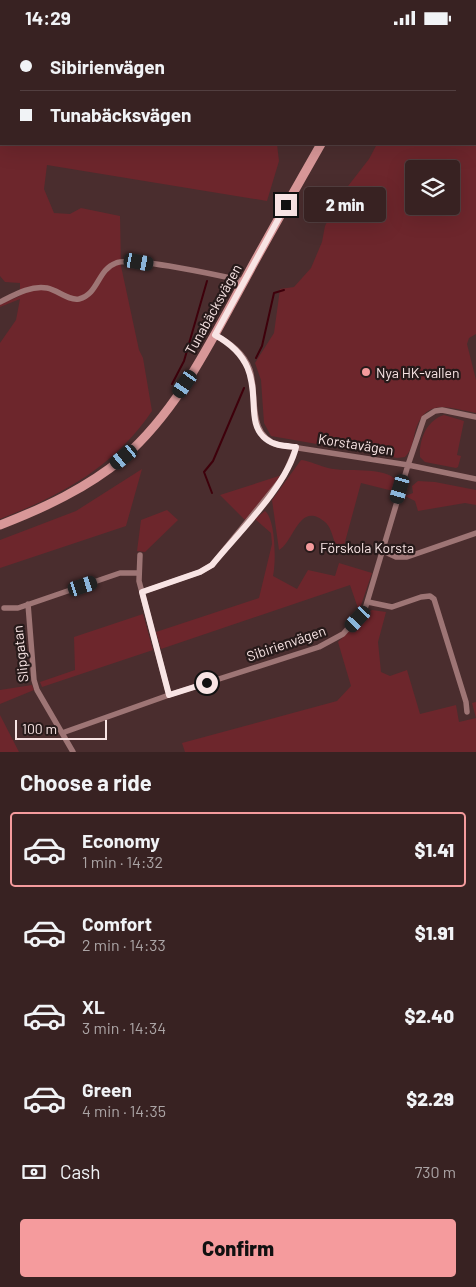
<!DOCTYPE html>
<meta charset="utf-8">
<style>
body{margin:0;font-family:Barlow,sans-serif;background:#3f2a2a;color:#f1f3f6;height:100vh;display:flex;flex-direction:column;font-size:19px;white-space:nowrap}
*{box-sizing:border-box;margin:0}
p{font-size:16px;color:#aba4a5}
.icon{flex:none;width:28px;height:28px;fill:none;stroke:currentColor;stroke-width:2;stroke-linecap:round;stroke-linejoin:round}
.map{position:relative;height:717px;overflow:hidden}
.panel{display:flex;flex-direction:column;background:#382222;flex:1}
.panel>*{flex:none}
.top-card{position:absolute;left:0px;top:0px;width:476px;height:110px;box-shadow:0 5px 20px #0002,0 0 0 1px #523f40;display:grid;align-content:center;height:110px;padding:0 20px;background:#382222}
.tools{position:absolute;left:405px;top:125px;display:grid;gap:10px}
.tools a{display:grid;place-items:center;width:55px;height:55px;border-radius:5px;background:#382222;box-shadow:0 5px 20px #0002,0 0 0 1px #523f40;font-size:25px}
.scale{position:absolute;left:15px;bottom:12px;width:92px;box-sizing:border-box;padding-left:5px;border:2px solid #f8e4e4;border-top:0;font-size:14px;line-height:18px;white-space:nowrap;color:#f8e4e4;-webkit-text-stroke:4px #271a1a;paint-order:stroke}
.end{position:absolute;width:22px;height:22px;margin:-11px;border:6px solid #f8e4e4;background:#111;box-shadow:0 0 0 2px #111}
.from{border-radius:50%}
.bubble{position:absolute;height:35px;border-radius:5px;background:#382222;box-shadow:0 5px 20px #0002,0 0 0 1px #523f40;font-size:16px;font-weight:800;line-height:35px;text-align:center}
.car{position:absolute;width:15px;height:30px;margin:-15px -8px;border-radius:6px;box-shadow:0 0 4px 1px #0007;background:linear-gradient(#222 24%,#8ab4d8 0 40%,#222 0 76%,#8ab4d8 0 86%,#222 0)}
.top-card b{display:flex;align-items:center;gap:18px;height:48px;font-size:19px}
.top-card b+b{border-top:1px solid #523f40}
.top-card i{width:12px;height:12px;background:#f1f3f6}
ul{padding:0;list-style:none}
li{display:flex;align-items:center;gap:15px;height:75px;margin:0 10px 8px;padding:0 10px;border:2px solid transparent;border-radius:5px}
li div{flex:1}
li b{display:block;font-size:19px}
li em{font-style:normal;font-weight:800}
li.on{border-color:#f59b9d}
li>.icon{width:45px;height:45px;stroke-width:1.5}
h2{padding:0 20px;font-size:22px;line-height:60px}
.pay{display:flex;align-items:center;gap:12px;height:55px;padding:0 20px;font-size:19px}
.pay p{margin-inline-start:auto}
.button{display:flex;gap:10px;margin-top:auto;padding:10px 20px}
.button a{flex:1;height:58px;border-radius:5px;background:#f59b9d;color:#111;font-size:20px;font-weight:800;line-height:58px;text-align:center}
.status{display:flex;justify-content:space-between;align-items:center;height:35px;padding:0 25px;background:#382222;direction:ltr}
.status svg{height:14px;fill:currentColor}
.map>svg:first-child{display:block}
.green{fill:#6d262c;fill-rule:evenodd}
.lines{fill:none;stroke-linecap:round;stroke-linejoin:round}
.stream{stroke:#3e000b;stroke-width:2}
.street{stroke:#9e7575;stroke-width:5.5}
.secondary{stroke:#d89798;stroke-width:9}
.route{stroke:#f8e4e4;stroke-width:6}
.poi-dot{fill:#f59b9d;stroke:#271a1a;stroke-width:2}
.labels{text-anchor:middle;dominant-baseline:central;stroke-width:4.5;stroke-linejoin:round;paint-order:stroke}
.street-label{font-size:14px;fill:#f8e4e4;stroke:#271a1a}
.poi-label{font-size:14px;fill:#f8e4e4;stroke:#271a1a;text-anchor:start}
</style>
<div class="status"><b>14:29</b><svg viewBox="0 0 49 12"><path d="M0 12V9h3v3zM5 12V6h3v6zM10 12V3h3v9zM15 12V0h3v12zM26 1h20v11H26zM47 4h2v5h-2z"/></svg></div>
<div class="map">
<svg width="476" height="717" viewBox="0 0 476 717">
<rect width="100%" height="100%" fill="#4a2d2e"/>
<!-- green -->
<path class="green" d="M 0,0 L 344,0 L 1,1 L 1,109 L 277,109 L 279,126 L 267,166 L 47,130 L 44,154 L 54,178 L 70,179 L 81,173 L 120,181 L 121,231 L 139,315 L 143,323 L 152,376 C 114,432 62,460 0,484 L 0,308 L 16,285 L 20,264 L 0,272 L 0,269 L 20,261 L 20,248 L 5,247 L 0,241 Z
M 389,0 L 476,0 L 476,299 L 469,303 L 467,309 L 476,345 L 476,378 C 449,373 425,362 415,397 C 413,406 412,415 405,422 L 397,423 L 347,411 L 334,412 L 271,401 L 264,388 L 261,345 L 255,328 L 274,298 L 280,254 L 294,252 L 311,233 L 322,207 L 325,191 L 338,164 L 369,124 L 377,109 L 475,109 L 475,1 ZM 414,134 L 451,134 L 451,171 L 414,171 Z
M 444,380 L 464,386 L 457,420 L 461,421 L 458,432 L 456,433 L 425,427 L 420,422 C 419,404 427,385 444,380 Z
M 301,425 C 311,426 319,431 328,433 C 346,438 384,430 397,446 L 397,457 L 361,448 L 342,518 C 332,509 334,495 325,487 C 299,465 294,507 279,515 L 272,465 Z
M 142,434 L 126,491 L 0,533 L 0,505 L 76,476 Z
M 282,440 L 245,485 L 220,460 Z
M 418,446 L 435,447 L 476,455 L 476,470 L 465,468 L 418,476 L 415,466 L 405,461 L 413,458 L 412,451 Z
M 167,475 L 178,485 L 145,517 L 137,516 L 141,485 Z
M 265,476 C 276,485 276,528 273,541 L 297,554 L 308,535 L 335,541 L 339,528 L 372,538 L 359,576 L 350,550 L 161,614 L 156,597 L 259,563 L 272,509 L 271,498 L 255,484 Z
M 372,575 L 386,577 L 378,607 L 381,637 L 390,641 L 407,635 L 420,679 L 456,670 L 459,687 L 476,683 L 472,668 L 476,667 L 476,717 L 185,717 L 182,708 L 337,666 L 351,651 L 338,607 C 347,599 364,579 372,575 Z
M 143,579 L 153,615 L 42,652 L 40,647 L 75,635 L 74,602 Z
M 32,650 L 34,655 L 0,669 L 0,655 Z
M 0,680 L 19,717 L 0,717 Z"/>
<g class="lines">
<!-- stream -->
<path class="stream" d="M 256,323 L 262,311 L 274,258 L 284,255
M 172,349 L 184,326 L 207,246
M 212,458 L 204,437 L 213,426 L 244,353"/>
<!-- street -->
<path class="street" d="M 0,267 C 14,260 31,250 47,253 C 58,255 68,266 79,264 C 99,259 97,235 116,228 C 131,221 222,241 244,246
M 215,300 C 230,308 244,318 250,335 C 258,360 246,401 279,410 L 408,430 L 476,444
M 383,516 L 396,522 L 407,522 L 476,498
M 140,520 L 139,546 L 169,660
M 142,557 L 200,537 L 212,530 L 284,441 L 296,413
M 368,567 L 392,572 L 421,562 L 430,561 L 434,564 L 466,667 L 467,677
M 28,569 L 34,645 L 37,655 L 73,717
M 4,573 L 18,573 L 120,538 L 138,538
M 62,698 L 169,660 L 319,612 L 343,599 L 365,574 L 408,430 L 424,383 L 435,376 L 442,375 L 476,382"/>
<!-- secondary -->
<path class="secondary" d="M 380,1 L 381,0
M 0,490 C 44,473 87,453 123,423 C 177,376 209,310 243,248 C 268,201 295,155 321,109"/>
</g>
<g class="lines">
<!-- route -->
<path class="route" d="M 207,648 L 169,660 L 142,557 L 200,537 L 212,530 C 237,499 287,451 296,412 C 286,411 274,411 266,404 C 238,383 276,333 215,300 L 286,170"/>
</g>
<!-- markers -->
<g class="poi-dot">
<circle cx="366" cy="337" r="5"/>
<circle cx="310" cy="512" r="5"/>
</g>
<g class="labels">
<!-- street labels -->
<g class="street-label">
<text transform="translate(213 274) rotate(-61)">Tunabäcksvägen</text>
<text transform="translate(356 409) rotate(9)">Korstavägen</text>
<text transform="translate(286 608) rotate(-19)">Sibirienvägen</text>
<text transform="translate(20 619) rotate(-96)">Slipgatan</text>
</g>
<!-- poi labels -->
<g class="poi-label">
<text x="376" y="337">Nya HK-vallen</text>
<text x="320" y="512">Förskola Korsta</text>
</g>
</g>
</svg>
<div class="tools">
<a><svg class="icon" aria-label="layers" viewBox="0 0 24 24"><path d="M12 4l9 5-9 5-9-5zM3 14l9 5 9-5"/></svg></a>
</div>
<div class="scale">100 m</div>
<i class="end from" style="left:207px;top:648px"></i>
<i class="end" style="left:286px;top:170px"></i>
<div class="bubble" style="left:304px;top:152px;width:82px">2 min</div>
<i class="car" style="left:139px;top:227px;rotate:100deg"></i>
<i class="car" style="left:185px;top:349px;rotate:215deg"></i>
<i class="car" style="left:124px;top:422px;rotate:231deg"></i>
<i class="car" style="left:400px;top:454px;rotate:196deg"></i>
<i class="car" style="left:83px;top:551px;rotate:72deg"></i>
<i class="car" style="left:358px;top:584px;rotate:223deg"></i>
<div class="top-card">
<b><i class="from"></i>Sibirienvägen</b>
<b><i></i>Tunabäcksvägen</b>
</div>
</div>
<section class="panel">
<h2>Choose a ride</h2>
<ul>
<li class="on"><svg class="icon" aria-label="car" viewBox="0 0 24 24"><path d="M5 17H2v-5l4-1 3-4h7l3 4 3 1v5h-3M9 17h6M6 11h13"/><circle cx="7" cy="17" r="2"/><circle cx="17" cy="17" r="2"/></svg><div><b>Economy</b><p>1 min · 14:32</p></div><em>$1.41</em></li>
<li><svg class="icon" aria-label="car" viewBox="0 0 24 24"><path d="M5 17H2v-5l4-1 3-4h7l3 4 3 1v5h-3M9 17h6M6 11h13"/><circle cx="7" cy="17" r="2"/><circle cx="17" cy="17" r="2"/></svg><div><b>Comfort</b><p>2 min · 14:33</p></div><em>$1.91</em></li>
<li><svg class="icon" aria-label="car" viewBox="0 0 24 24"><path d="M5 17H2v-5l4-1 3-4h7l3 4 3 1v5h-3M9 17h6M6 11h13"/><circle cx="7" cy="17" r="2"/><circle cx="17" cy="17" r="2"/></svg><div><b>XL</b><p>3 min · 14:34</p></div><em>$2.40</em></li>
<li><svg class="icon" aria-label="car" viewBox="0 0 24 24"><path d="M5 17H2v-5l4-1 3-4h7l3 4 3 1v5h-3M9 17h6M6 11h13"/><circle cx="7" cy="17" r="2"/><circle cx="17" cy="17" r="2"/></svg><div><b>Green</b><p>4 min · 14:35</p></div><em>$2.29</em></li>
</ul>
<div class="pay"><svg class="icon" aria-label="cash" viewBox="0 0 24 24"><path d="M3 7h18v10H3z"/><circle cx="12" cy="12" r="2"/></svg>Cash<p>730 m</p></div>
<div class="button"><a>Confirm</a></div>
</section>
